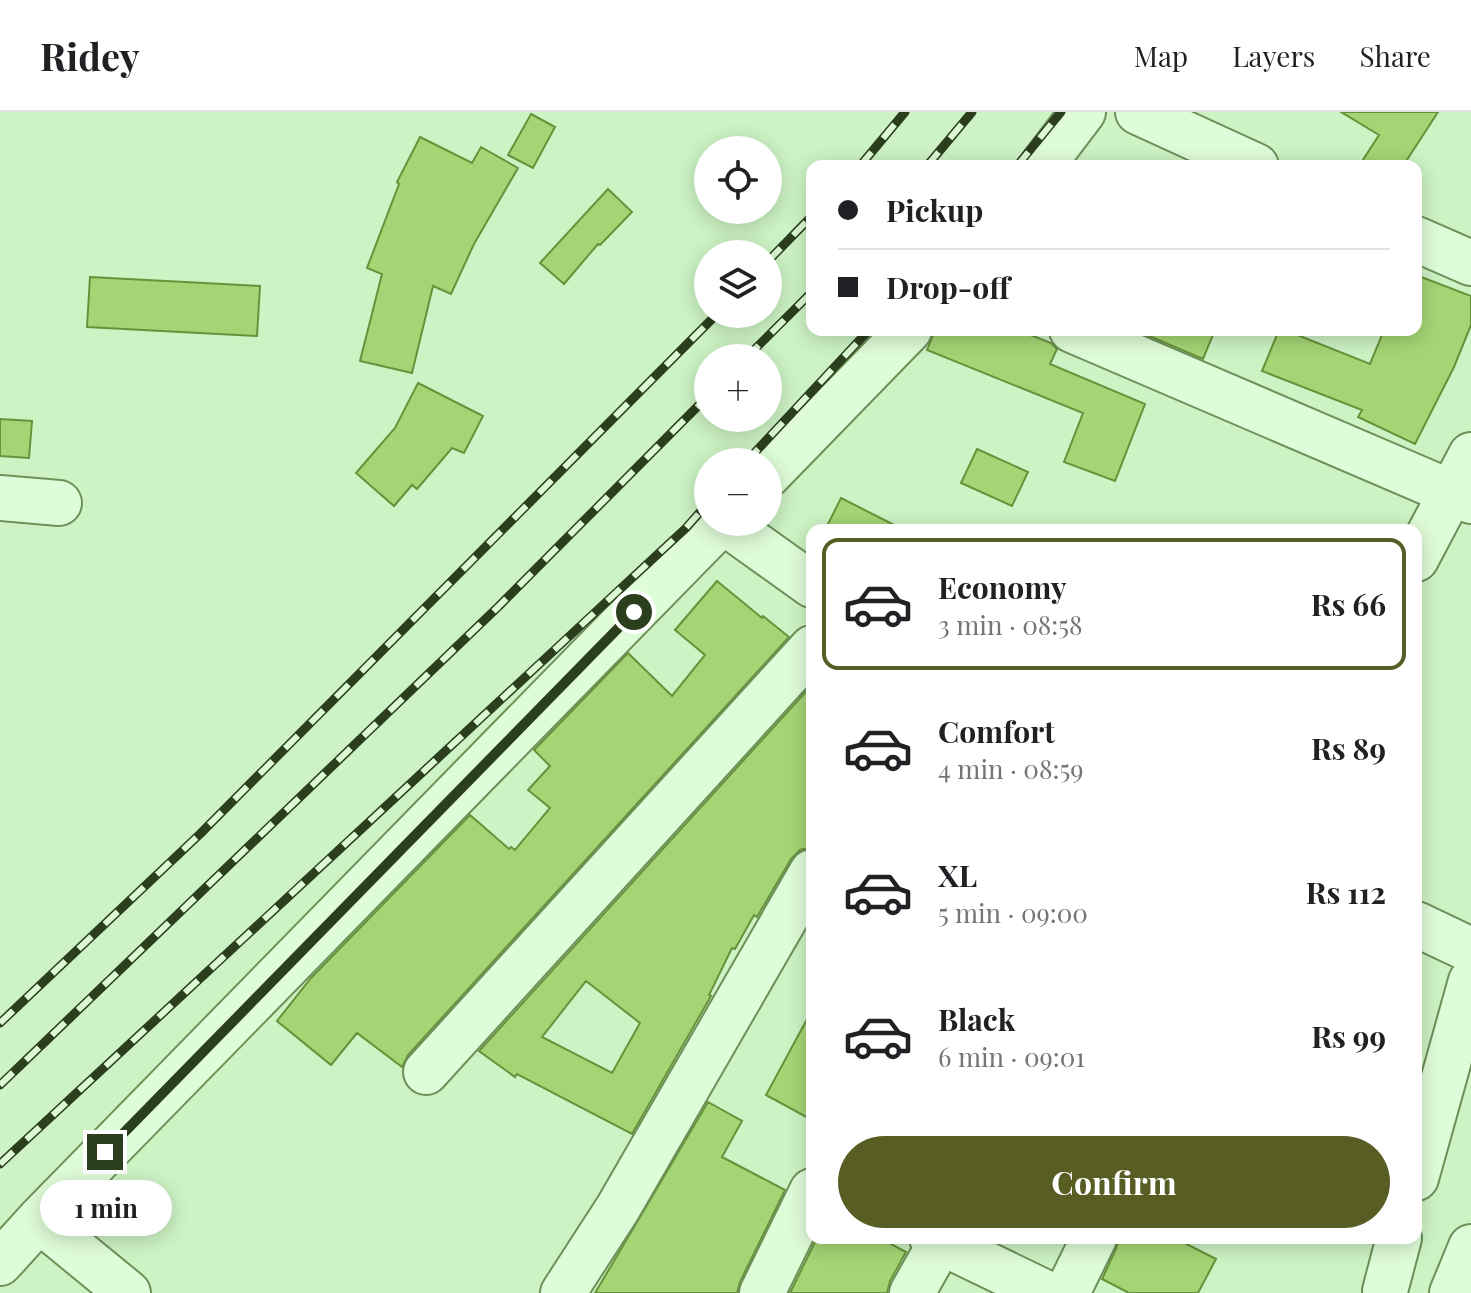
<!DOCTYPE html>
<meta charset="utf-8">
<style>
body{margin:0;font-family:"Playfair Display",serif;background:#f2f2f2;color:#202124;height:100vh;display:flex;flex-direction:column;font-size:30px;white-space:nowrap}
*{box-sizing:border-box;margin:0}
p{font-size:26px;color:#757577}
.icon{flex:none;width:44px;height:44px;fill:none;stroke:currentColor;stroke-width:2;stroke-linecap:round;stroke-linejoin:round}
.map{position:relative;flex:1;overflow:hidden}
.panel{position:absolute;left:806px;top:412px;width:616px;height:720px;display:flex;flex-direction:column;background:#fff;border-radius:16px;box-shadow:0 4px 20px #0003}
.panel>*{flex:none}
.top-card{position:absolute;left:806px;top:48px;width:616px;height:176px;border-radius:16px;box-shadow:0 4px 20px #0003;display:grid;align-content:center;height:176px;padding:0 32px;background:#fff}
.fabs{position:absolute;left:694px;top:24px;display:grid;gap:16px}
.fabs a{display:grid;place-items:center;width:88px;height:88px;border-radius:50%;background:#fff;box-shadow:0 4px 20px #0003;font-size:40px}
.end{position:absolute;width:36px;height:36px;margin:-18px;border:10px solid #2b3e1d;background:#fff;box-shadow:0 0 0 4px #fff}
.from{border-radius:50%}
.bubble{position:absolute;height:56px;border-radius:28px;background:#fff;box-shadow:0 4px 20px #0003;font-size:26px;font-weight:700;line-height:56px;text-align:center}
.top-card b{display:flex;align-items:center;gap:28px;height:76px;font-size:30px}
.top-card b+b{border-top:2px solid #e0e0e0}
.top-card i{width:20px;height:20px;background:#202124}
ul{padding:14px 0 0;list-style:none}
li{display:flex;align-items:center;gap:24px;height:132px;margin:0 16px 12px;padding:0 16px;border:4px solid transparent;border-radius:16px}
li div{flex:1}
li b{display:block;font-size:30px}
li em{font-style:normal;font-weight:700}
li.selected{border-color:#575d23}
li>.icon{width:72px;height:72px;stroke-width:1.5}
.button{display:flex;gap:16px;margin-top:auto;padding:16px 32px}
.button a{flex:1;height:92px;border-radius:48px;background:#575d23;color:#fff;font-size:32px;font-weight:700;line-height:92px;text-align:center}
header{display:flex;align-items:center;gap:48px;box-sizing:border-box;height:112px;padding:0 40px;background:#fff;border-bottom:2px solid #e0e0e0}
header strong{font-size:38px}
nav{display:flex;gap:44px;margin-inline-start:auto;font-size:28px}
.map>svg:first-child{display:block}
.building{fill:#a4d575;stroke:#67923b;stroke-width:2;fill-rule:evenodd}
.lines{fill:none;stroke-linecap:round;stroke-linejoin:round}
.minor-casing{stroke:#6c9058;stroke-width:48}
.minor{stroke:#dffcd8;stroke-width:44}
.rail-casing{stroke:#2b3e1d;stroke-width:9}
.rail{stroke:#dbf9d4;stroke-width:6;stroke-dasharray:18;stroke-linecap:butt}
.route{stroke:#2b3e1d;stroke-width:10}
</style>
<header>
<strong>Ridey</strong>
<nav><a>Map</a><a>Layers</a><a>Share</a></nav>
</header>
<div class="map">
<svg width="1471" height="1181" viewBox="0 0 1471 1181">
<rect width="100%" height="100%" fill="#cdf3c4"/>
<!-- building -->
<path class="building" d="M 1341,0 L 1438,0 L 1403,54 L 1359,54 L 1379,23 Z
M 531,2 L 555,15 L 533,56 L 508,43 Z
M 420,25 L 472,51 L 481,35 L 518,56 L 474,132 L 451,182 L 433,174 L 412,261 L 360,249 L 382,162 L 367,156 L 399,72 L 397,70 Z
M 608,77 L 632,100 L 600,133 L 598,132 L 564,172 L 540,151 Z
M 1416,163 L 1471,184 L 1471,213 L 1454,255 L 1415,332 L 1358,305 L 1362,298 L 1262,259 L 1279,218 L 1285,218 L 1370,252 L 1384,218 L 1416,218 Z
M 90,165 L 260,174 L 257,224 L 87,215 Z
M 935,218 L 1018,218 L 1051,231 L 1057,237 L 1050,252 L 1145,292 L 1115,369 L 1064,350 L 1083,301 L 927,238 Z
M 1135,218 L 1215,218 L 1203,247 Z
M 418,271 L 483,304 L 464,341 L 452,336 L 417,377 L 412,373 L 394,394 L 356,361 L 395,316 Z
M 0,307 L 32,309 L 29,346 L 0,344 Z
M 977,337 L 1028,360 L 1012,394 L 961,371 Z
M 841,386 L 904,418 L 825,418 Z
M 717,469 L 762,506 L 763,504 L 789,525 L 408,943 L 402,955 L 357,921 L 331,953 L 277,909 L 311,866 L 470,703 L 509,737 L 511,735 L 515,738 L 550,696 L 528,678 L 550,654 L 534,638 L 628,541 L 672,584 L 705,543 L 675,518 Z
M 812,573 L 812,735 L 800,738 L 791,747 L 757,805 L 754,803 L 735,837 L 732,836 L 709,883 L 711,884 L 632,1022 L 517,962 L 515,965 L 479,939 ZM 586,869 L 640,911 L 612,961 L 542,925 Z
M 812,898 L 812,1008 L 766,983 Z
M 708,990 L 742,1009 L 722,1045 L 785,1078 L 740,1170 L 737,1181 L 595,1181 Z
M 817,1126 L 880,1126 L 906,1140 L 890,1169 L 887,1181 L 790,1181 Z
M 1119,1126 L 1175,1126 L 1216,1147 L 1198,1181 L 1129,1181 L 1102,1167 L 1116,1137 Z"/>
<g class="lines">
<defs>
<path id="minor" d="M 1138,0 L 1256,54
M 1042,54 L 1083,0
M 1416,127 L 1471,151
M 1072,218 L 1471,389
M 768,363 L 909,218
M 0,386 L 59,391
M 724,410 L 812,473
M 1416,447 L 1471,343
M 1416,812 L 1471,838
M 426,960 L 812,536
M 1416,1066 L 1471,869
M 39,1108 L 128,1181
M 932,1126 L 1046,1181
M 0,1151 L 39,1108 L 722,410
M 1385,1179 L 1399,1126
M 563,1181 L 618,1096 L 812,760
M 762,1181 L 812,1079
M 912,1181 L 943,1126
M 1067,1181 L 1094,1126
M 1452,1181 L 1471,1135"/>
</defs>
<!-- minor casing -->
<use href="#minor" class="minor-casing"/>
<!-- minor -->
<use href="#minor" class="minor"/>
<defs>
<path id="rail" d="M 860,54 L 905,0
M 927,54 L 972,0
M 1017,54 L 1061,0
M 768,149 L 812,104
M 746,246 L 812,180
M 746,350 L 869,218
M 0,911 L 200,722 L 717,202
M 0,973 L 499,494 L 708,284
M 0,1052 L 686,416 L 708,391"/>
</defs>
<!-- rail casing -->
<use href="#rail" class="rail-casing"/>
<!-- rail -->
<use href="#rail" class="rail"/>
</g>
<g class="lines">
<!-- route -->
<path class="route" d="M 105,1040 L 634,500"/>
</g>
</svg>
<div class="fabs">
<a><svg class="icon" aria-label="locate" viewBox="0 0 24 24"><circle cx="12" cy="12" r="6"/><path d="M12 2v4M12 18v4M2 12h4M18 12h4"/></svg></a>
<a><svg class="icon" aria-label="layers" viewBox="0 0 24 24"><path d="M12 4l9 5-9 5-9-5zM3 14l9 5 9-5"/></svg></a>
<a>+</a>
<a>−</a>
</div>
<i class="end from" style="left:634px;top:500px"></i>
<i class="end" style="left:105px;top:1040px"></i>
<div class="bubble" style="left:40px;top:1068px;width:132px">1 min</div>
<div class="top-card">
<b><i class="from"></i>Pickup</b>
<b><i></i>Drop-off</b>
</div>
<section class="panel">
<ul>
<li class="selected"><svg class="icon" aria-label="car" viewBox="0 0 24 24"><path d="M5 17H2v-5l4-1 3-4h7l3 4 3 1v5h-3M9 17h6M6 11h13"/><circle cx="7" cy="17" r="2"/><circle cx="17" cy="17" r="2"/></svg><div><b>Economy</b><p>3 min · 08:58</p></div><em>Rs 66</em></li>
<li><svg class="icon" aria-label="car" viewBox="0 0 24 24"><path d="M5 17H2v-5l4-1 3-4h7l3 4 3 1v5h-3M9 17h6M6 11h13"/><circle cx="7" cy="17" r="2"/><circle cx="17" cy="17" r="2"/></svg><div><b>Comfort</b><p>4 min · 08:59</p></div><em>Rs 89</em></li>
<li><svg class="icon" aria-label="car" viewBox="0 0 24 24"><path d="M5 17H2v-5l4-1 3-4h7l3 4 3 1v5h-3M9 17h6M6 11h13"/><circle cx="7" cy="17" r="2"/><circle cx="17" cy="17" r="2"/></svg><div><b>XL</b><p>5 min · 09:00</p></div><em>Rs 112</em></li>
<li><svg class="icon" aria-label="car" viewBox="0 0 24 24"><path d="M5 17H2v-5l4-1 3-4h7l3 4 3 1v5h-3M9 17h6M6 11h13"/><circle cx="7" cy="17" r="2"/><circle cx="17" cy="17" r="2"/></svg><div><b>Black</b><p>6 min · 09:01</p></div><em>Rs 99</em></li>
</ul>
<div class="button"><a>Confirm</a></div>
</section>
</div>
